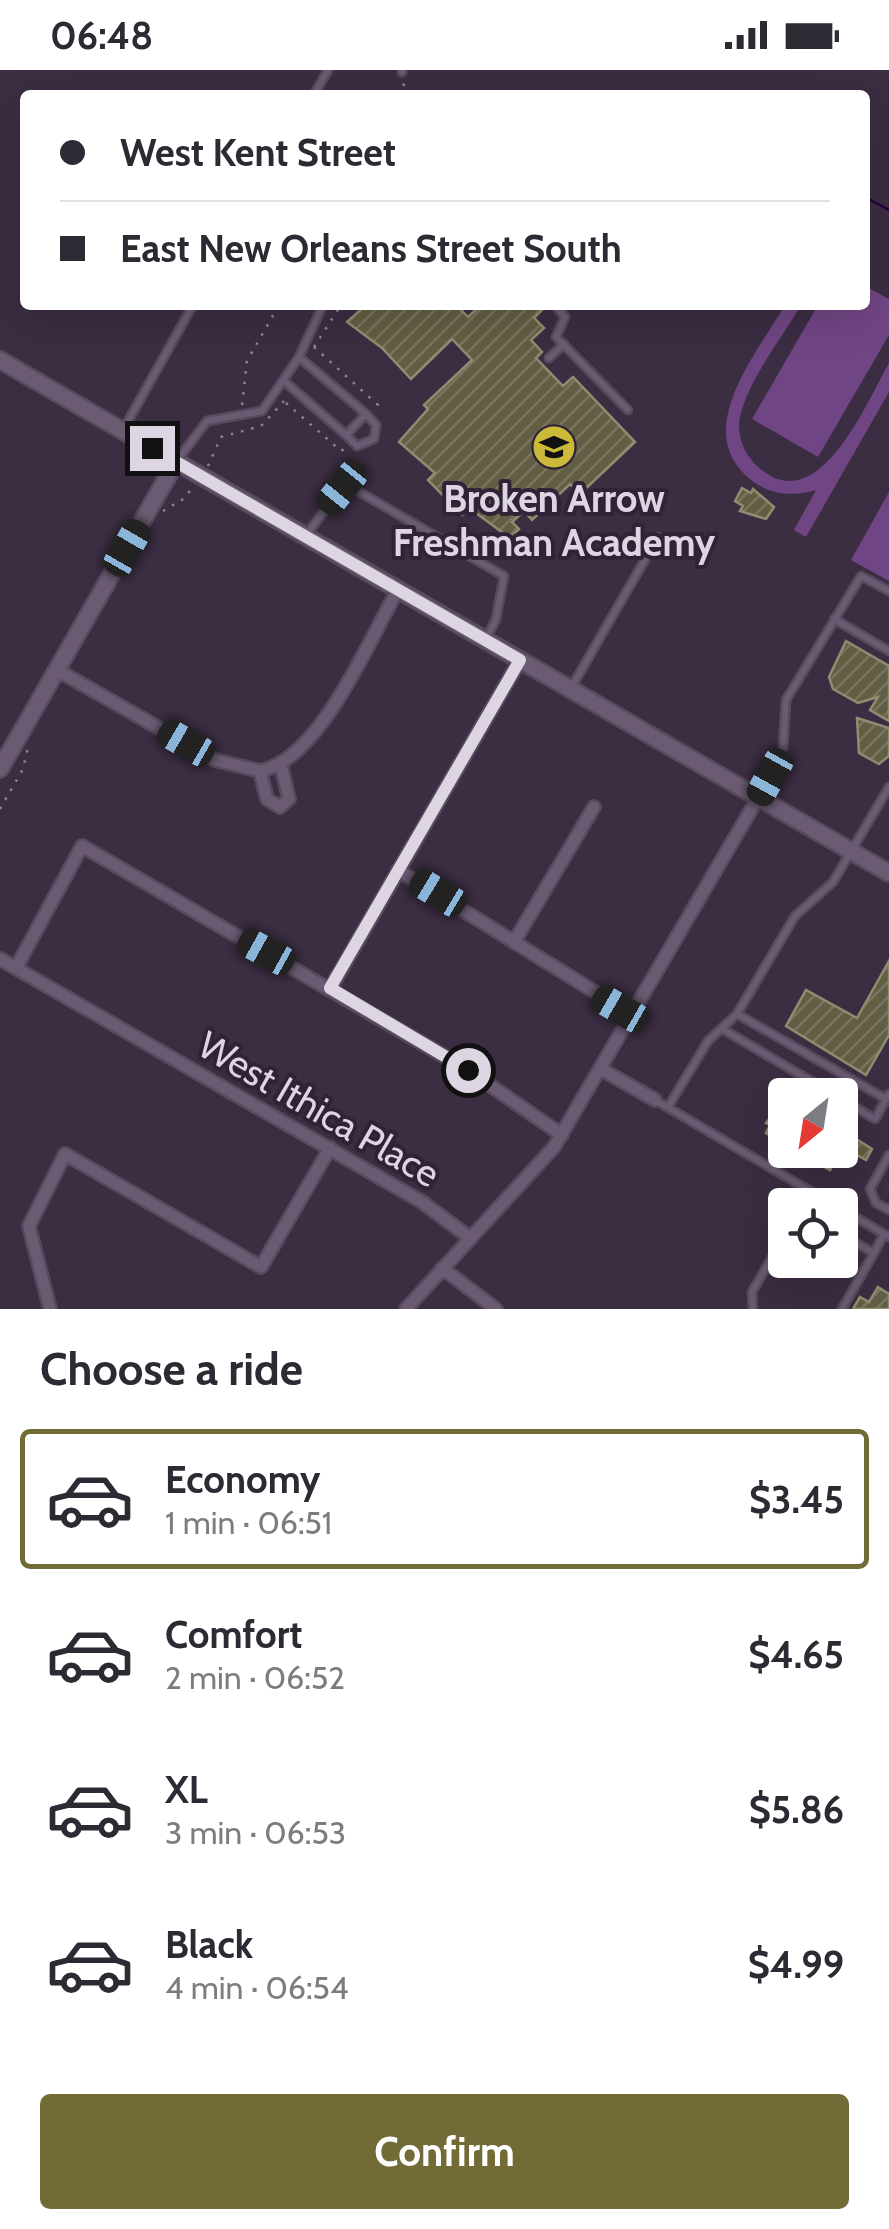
<!DOCTYPE html>
<meta charset="utf-8">
<style>
body{margin:0;font-family:Cabin,sans-serif;background:#f7f7f7;color:#2b2b33;height:100vh;display:flex;flex-direction:column;font-size:38px;white-space:nowrap}
*{box-sizing:border-box;margin:0}
p{font-size:32px;color:#7c7c81}
.icon{flex:none;width:55px;height:55px;fill:none;stroke:currentColor;stroke-width:2;stroke-linecap:round;stroke-linejoin:round}
.map{position:relative;height:1239px;overflow:hidden}
.side{display:flex;flex-direction:column;background:#fff;flex:1}
.side>*{flex:none}
.hud{position:absolute;left:20px;top:20px;width:850px;height:220px;border-radius:10px;box-shadow:0 10px 40px #0002;display:grid;align-content:center;height:220px;padding:0 40px;background:#fff}
.needle{width:65px;rotate:210deg}
.tools{position:absolute;left:768px;top:1008px;display:grid;gap:20px}
.tools a{display:grid;place-items:center;width:90px;height:90px;border-radius:10px;background:#fff;box-shadow:0 10px 40px #0002;font-size:50px}
.end{position:absolute;width:45px;height:45px;margin:-22px;border:12px solid #ded5e3;background:#111;box-shadow:0 0 0 5px #111}
.from{border-radius:50%}
.car{position:absolute;width:30px;height:60px;margin:-30px -15px;border-radius:12px;box-shadow:0 0 8px 2px #0007;background:linear-gradient(#222 24%,#8ab4d8 0 40%,#222 0 76%,#8ab4d8 0 86%,#222 0)}
.hud b{display:flex;align-items:center;gap:35px;height:95px;font-size:38px}
.hud b+b{border-top:2px solid #e1e1e2}
.hud i{width:25px;height:25px;background:#2b2b33}
ul{padding:0;list-style:none}
li{display:flex;align-items:center;gap:30px;height:140px;margin:0 20px 15px;padding:0 20px;border:5px solid transparent;border-radius:10px}
li div{flex:1}
li b{display:block;font-size:38px}
li em{font-style:normal;font-weight:700}
li.active{border-color:#736b36}
li>.icon{width:90px;height:90px;stroke-width:1.5}
h2{padding:0 40px;font-size:45px;line-height:120px}
.cta{display:flex;gap:20px;margin-top:auto;padding:20px 40px}
.cta a{flex:1;height:115px;border-radius:10px;background:#736b36;color:#fff;font-size:40px;font-weight:700;line-height:115px;text-align:center}
.status{display:flex;justify-content:space-between;align-items:center;height:70px;padding:0 50px;background:#fff;direction:ltr}
.status svg{height:28px;fill:currentColor}
.map>svg:first-child{display:block}
.green{fill:#704583}
.lines{fill:none;stroke-linecap:round;stroke-linejoin:round}
.stream{stroke:#280038;stroke-width:2.5}
.building{fill:url(#building-hatch);stroke:#908c6f;stroke-width:2.5}
.lane-casing{stroke:#574a5c;stroke-width:11}
.street-casing{stroke:#574a5c;stroke-width:16}
.secondary-casing{stroke:#574a5c;stroke-width:20}
.path{stroke:#8e8394;stroke-width:2.5;stroke-dasharray:2.5 8;stroke-linecap:butt}
.lane{stroke:#6a5b72;stroke-width:6}
.street{stroke:#6a5b72;stroke-width:11}
.secondary{stroke:#6a5b72;stroke-width:15}
.route{stroke:#ded5e3;stroke-width:12}
.labels{text-anchor:middle;dominant-baseline:central;stroke-width:8;stroke-linejoin:round;paint-order:stroke}
.poi-label{font-size:38px;font-weight:bold;fill:#ded5e3;stroke:#302337}
.street-label{font-size:38px;fill:#ded5e3;stroke:#302337}
</style>
<div class="status"><b>06:48</b><svg viewBox="0 0 49 12"><path d="M0 12V9h3v3zM5 12V6h3v6zM10 12V3h3v9zM15 12V0h3v12zM26 1h20v11H26zM47 4h2v5h-2z"/></svg></div>
<div class="map">
<svg width="889" height="1239" viewBox="0 0 889 1239">
<defs>
<pattern id="building-hatch" width="6" height="6" patternUnits="userSpaceOnUse" patternTransform="scale(2.5)"><rect width="6" height="6" fill="#625e43"/><path d="M-1 1l2-2M0 6l6-6M5 7l2-2" fill="none" stroke="#78745e"/></pattern>
</defs>
<rect width="100%" height="100%" fill="#3b2d42"/>
<!-- green -->
<path class="green" d="M 865,216 L 889,229 L 889,265 L 818,387 L 752,349 L 818,235 L 865,235 Z
M 785,235 L 801,235 C 782,268 751,306 741,343 C 736,360 741,379 754,393 C 816,457 866,333 889,293 L 889,322 L 806,467 L 794,460 L 816,420 C 793,427 769,425 750,409 C 690,361 758,282 785,235 Z
M 889,422 L 889,511 L 851,490 Z"/>
<g class="lines">
<!-- stream -->
<path class="stream" d="M 865,127 L 889,140"/>
</g>
<!-- building -->
<path class="building" d="M 366,235 L 456,235 L 468,247 L 481,235 L 539,235 L 543,239 L 534,248 L 544,258 L 531,270 L 542,282 L 536,288 L 563,316 L 573,307 L 635,372 L 580,424 L 570,414 L 532,450 L 524,441 L 512,452 L 519,459 L 510,468 L 469,438 L 462,445 L 428,410 L 435,403 L 399,372 L 428,339 L 424,335 L 472,290 L 452,269 L 411,309 L 382,278 L 347,252 Z
M 742,418 L 751,423 L 753,419 L 774,437 L 766,449 L 740,441 L 743,436 L 735,431 Z
M 846,571 L 889,596 L 889,651 L 870,640 L 878,627 L 858,633 L 833,619 L 829,607 Z
M 857,648 L 889,658 L 889,686 L 879,694 L 859,683 Z
M 889,891 L 889,965 L 866,1005 L 786,956 L 806,920 L 857,948 Z
M 785,1029 L 785,1074 L 766,1063 L 770,1055 L 766,1053 Z
M 850,1065 L 872,1079 L 866,1090 L 855,1084 L 850,1092 L 838,1086 L 830,1100 L 794,1080 L 840,1080 L 840,1067 L 847,1071 Z
M 878,1217 L 889,1224 L 889,1239 L 853,1239 L 860,1227 L 869,1232 Z"/>
<g class="lines">
<defs>
<path id="lane" d="M 402,2 L 402,0
M 314,25 L 328,0
M 555,235 L 565,247 L 556,267 L 628,340
M 299,287 L 323,235
M 549,288 L 564,274
M 123,360 L 193,235
M 346,365 L 357,376 L 374,369 L 376,355 L 366,344
M 176,392 L 207,351 L 262,341 L 299,287 L 366,344 L 346,365 L 284,311
M 306,465 L 342,418 L 351,417 L 504,506 L 496,549 L 486,569
M 834,549 L 889,581
M 571,618 L 658,467
M 759,726 L 783,678 L 786,630 L 861,506 L 889,521
M 737,944 L 886,1029
M 724,960 L 835,1025
M 840,1028 L 875,1049 L 889,1024
M 655,1030 L 834,1135
M 668,1037 L 708,971 L 737,944 L 795,846 L 833,812 L 889,717
M 889,1085 L 870,1119 L 876,1133 L 889,1140
M 799,1135 L 803,1117
M 840,1138 L 889,1167
M 840,1164 L 874,1183 L 842,1239
M 874,1183 L 884,1164
M 753,1239 L 752,1222 L 785,1165"/>
<path id="street" d="M 57,600 L 215,690 L 260,701 L 267,729 L 280,737 L 289,729 L 281,695
M 260,701 C 320,690 368,571 398,520
M 398,800 L 632,945
M 514,872 L 594,737
M 0,889 L 422,1132 L 470,1168
M 16,898 L 82,776 L 468,1000 L 562,1065
M 330,919 L 520,590
M 601,999 L 655,1030
M 442,1198 L 496,1239
M 50,1239 L 29,1156 L 65,1084 L 261,1197 L 330,1078
M 406,1239 L 554,1077 L 758,728"/>
<path id="secondary" d="M 0,290 L 889,803
M 0,699 L 176,392"/>
</defs>
<!-- lane casing -->
<use href="#lane" class="lane-casing"/>
<!-- street casing -->
<use href="#street" class="street-casing"/>
<!-- secondary casing -->
<use href="#secondary" class="secondary-casing"/>
<!-- path -->
<path class="path" d="M 398,25 L 407,9
M 314,277 L 378,335 L 374,339
M 314,277 L 341,235
M 286,333 L 341,381 L 347,377
M 242,335 L 247,291 L 279,235
M 208,396 L 221,367 L 261,356 L 284,331
M 163,441 L 185,428 L 194,415
M 0,739 L 23,699 L 28,677"/>
<!-- lane -->
<use href="#lane" class="lane"/>
<!-- street -->
<use href="#street" class="street"/>
<!-- secondary -->
<use href="#secondary" class="secondary"/>
</g>
<g class="lines">
<!-- route -->
<path class="route" d="M 152,378 L 520,590 L 330,918 L 468,1000"/>
</g>
<!-- icons -->
<defs>
<symbol id="school-disc" viewBox="-11 -11 22 22"><circle r="9.5" fill="#cbba39" stroke="#302337"/><path d="M0-5L7-2L0 1L-7-2ZM-4 1L0 2.5L4 1V4Q0 6-4 4Z" fill="#111"/></symbol>
</defs>
<g fill-rule="evenodd">
<use href="#school-disc" x="529" y="352" width="50" height="50"/>
</g>
<g class="labels">
<!-- poi labels -->
<g class="poi-label">
<text x="554" y="428">Broken Arrow<tspan x="554" dy="44">Freshman Academy</tspan></text>
</g>
<!-- street labels -->
<g class="street-label">
<text transform="translate(319 1039) rotate(30)">West Ithica Place</text>
</g>
</g>
</svg>
<div class="tools">
<a><svg class="needle" viewBox="-14 -14 28 28"><path d="M0-13l5 13h-10z" fill="#e53935"/><path d="M0 13l5-13h-10z" fill="#7c7c81"/></svg></a>
<a><svg class="icon" aria-label="locate" viewBox="0 0 24 24"><circle cx="12" cy="12" r="6"/><path d="M12 2v4M12 18v4M2 12h4M18 12h4"/></svg></a>
</div>
<i class="end from" style="left:468px;top:1000px"></i>
<i class="end" style="left:152px;top:378px"></i>
<i class="car" style="left:342px;top:418px;rotate:219deg"></i>
<i class="car" style="left:127px;top:478px;rotate:30deg"></i>
<i class="car" style="left:186px;top:673px;rotate:300deg"></i>
<i class="car" style="left:770px;top:707px;rotate:209deg"></i>
<i class="car" style="left:438px;top:823px;rotate:301deg"></i>
<i class="car" style="left:266px;top:882px;rotate:299deg"></i>
<i class="car" style="left:620px;top:939px;rotate:300deg"></i>
<div class="hud">
<b><i class="from"></i>West Kent Street</b>
<b><i></i>East New Orleans Street South</b>
</div>
</div>
<section class="side">
<h2>Choose a ride</h2>
<ul>
<li class="active"><svg class="icon" aria-label="car" viewBox="0 0 24 24"><path d="M5 17H2v-5l4-1 3-4h7l3 4 3 1v5h-3M9 17h6M6 11h13"/><circle cx="7" cy="17" r="2"/><circle cx="17" cy="17" r="2"/></svg><div><b>Economy</b><p>1 min · 06:51</p></div><em>$3.45</em></li>
<li><svg class="icon" aria-label="car" viewBox="0 0 24 24"><path d="M5 17H2v-5l4-1 3-4h7l3 4 3 1v5h-3M9 17h6M6 11h13"/><circle cx="7" cy="17" r="2"/><circle cx="17" cy="17" r="2"/></svg><div><b>Comfort</b><p>2 min · 06:52</p></div><em>$4.65</em></li>
<li><svg class="icon" aria-label="car" viewBox="0 0 24 24"><path d="M5 17H2v-5l4-1 3-4h7l3 4 3 1v5h-3M9 17h6M6 11h13"/><circle cx="7" cy="17" r="2"/><circle cx="17" cy="17" r="2"/></svg><div><b>XL</b><p>3 min · 06:53</p></div><em>$5.86</em></li>
<li><svg class="icon" aria-label="car" viewBox="0 0 24 24"><path d="M5 17H2v-5l4-1 3-4h7l3 4 3 1v5h-3M9 17h6M6 11h13"/><circle cx="7" cy="17" r="2"/><circle cx="17" cy="17" r="2"/></svg><div><b>Black</b><p>4 min · 06:54</p></div><em>$4.99</em></li>
</ul>
<div class="cta"><a>Confirm</a></div>
</section>
